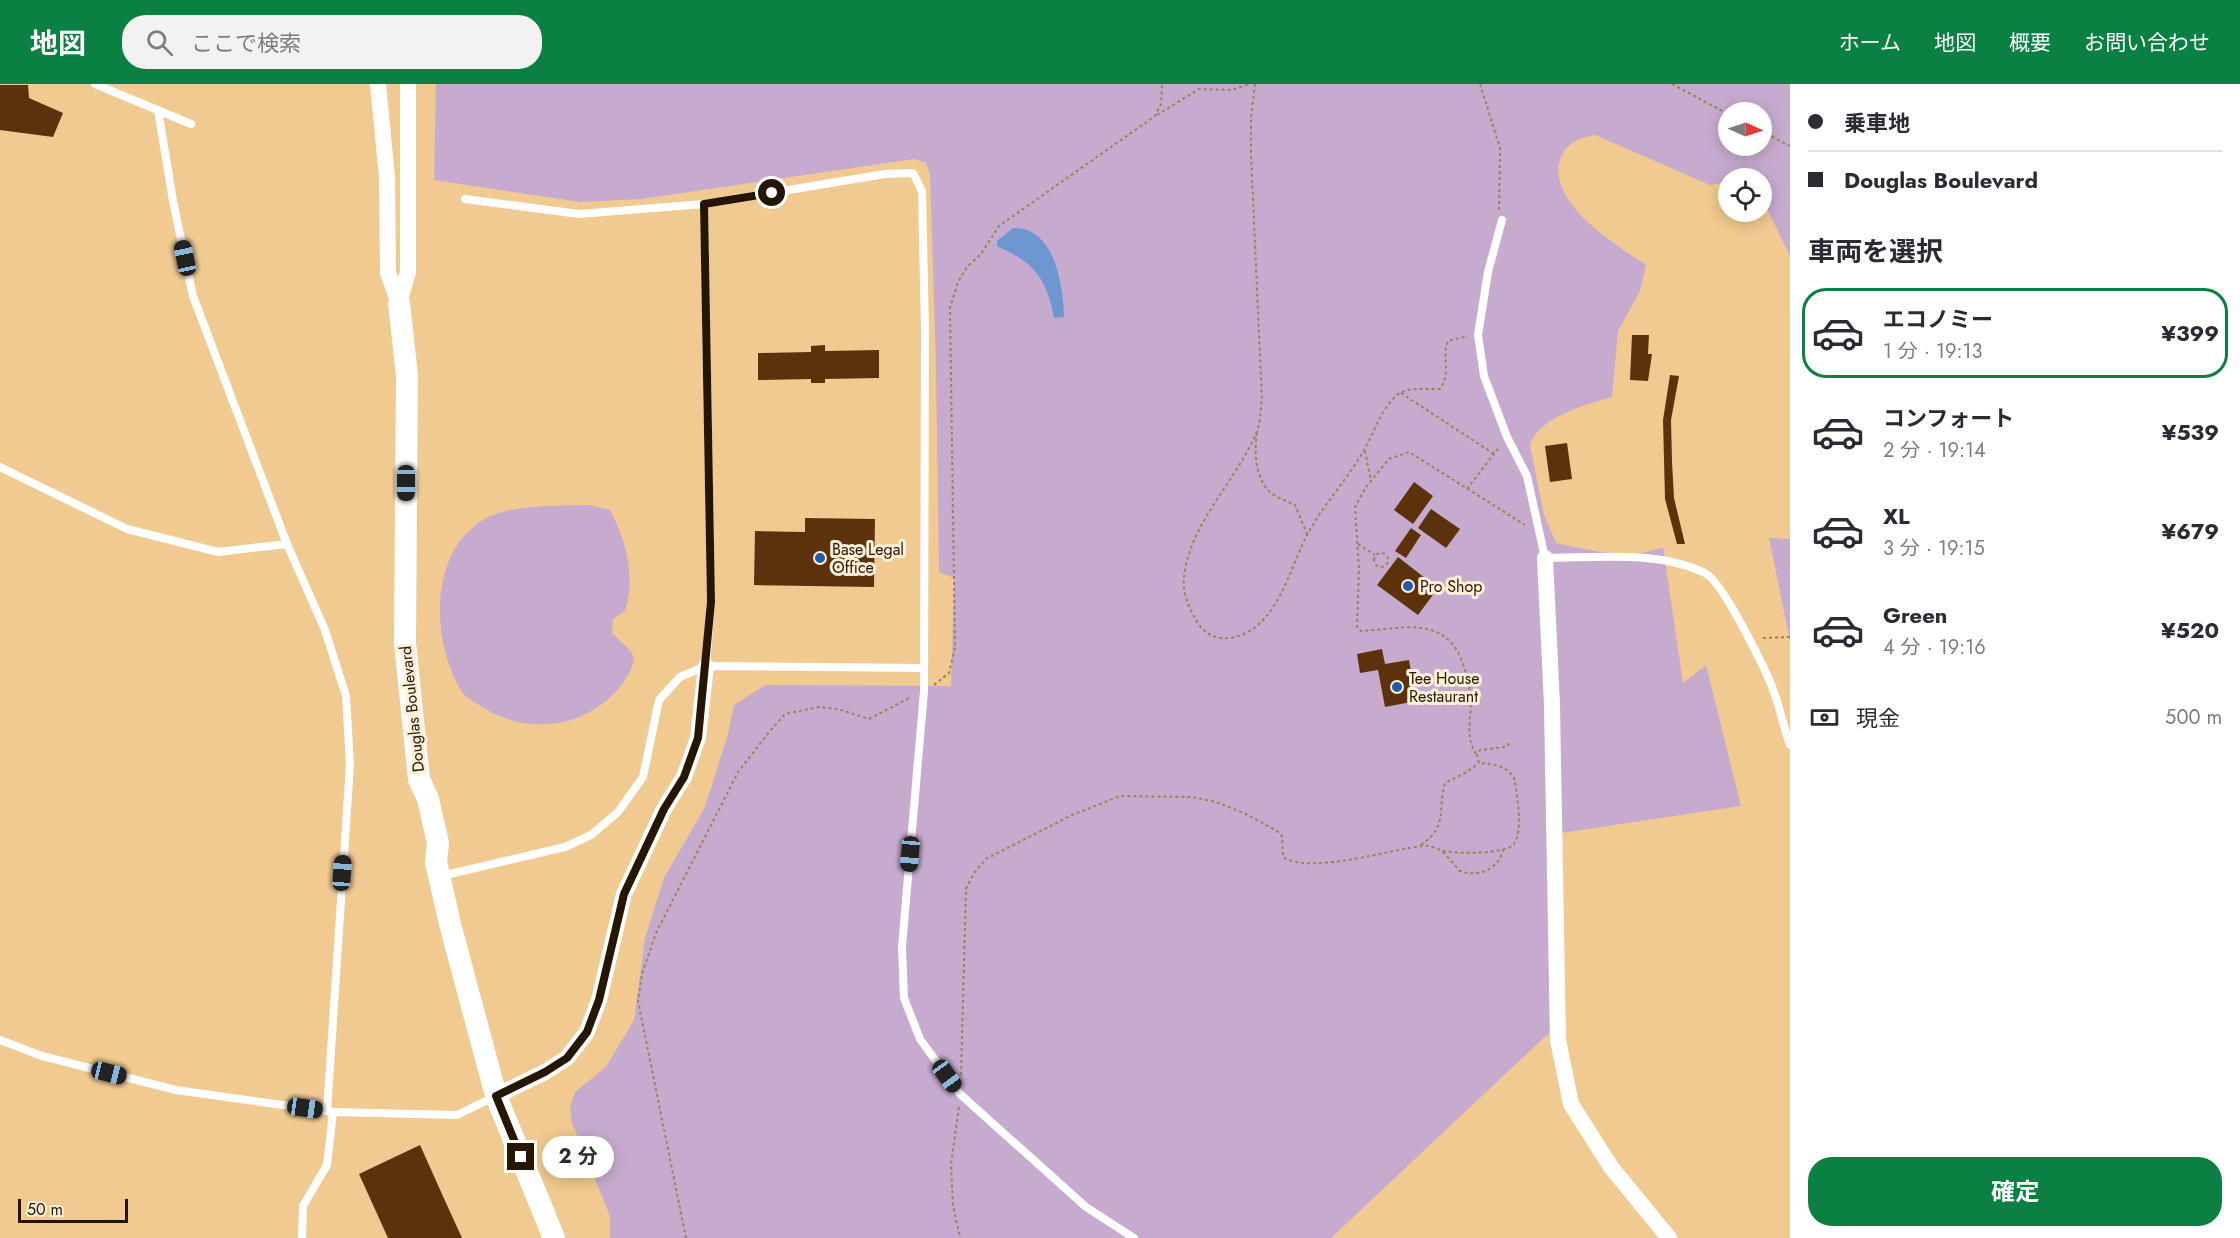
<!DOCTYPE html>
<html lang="ja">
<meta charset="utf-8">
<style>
body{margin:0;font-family:Jost,"Noto Sans JP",sans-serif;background:#f2f2f3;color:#2b2b33;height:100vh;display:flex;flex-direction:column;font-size:22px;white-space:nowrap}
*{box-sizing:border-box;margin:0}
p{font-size:20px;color:#7c7c81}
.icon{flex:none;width:33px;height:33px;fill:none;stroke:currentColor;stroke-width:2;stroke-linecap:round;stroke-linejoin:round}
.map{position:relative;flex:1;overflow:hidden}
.details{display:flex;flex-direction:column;background:#fff;width:450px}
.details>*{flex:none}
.hud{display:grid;align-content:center;height:132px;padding:0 18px;background:#fff}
.needle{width:39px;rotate:93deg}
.tools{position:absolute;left:1718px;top:18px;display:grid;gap:12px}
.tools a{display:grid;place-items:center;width:54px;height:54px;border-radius:50%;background:#fff;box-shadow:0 3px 15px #0003;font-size:30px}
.scale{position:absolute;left:18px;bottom:15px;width:110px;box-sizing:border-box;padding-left:6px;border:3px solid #241601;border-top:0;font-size:16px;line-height:21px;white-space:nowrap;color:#241601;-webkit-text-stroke:4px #feefd8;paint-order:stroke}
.end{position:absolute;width:27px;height:27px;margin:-14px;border:8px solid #241601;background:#fff;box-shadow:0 0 0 3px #fff}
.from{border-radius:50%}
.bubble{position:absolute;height:42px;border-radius:21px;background:#fff;box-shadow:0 3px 15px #0003;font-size:20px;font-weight:700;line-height:42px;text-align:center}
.car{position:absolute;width:18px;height:36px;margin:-18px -9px;border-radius:8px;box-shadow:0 0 4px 2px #0007;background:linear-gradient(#222 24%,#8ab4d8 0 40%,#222 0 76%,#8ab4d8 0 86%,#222 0)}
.hud b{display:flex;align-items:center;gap:21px;height:57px;font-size:22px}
.hud b+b{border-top:2px solid #e1e1e2}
.hud i{width:15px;height:15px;background:#2b2b33}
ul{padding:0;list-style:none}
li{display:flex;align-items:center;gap:18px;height:90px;margin:0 12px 9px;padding:0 6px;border:3px solid transparent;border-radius:24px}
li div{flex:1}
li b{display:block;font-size:22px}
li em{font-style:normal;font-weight:700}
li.active{border-color:#0b8043}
li>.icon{width:54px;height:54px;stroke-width:1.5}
h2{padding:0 18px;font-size:27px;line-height:72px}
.pay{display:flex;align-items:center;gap:15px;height:66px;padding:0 18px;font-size:22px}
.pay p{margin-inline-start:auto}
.button{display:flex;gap:12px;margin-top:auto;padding:12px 18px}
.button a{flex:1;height:69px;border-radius:24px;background:#0b8043;color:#fff;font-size:24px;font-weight:700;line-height:69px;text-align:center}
header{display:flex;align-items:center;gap:36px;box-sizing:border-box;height:84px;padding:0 30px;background:#0b8043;color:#fff}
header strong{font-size:28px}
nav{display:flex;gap:33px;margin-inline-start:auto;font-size:21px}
.search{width:420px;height:54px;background:#f2f2f3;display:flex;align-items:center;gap:15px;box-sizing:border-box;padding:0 21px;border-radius:24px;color:#7c7c81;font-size:22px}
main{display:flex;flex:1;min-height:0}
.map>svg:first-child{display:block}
.green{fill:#c6abcf;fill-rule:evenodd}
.water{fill:#6e96d0}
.building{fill:#5c320d}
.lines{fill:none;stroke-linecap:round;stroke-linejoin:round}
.path{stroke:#9e8257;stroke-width:2;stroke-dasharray:3 3;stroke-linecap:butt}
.lane{stroke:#fff;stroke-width:8}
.street{stroke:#fff;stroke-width:16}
.secondary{stroke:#fff;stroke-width:22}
.route{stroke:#241601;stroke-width:8}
.poi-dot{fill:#1e5bac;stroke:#feefd8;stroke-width:2}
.labels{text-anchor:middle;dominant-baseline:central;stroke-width:6;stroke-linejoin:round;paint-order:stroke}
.poi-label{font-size:16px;fill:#241601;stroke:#feefd8;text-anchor:start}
.street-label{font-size:16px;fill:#241601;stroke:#feefd8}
</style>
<header>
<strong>地図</strong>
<div class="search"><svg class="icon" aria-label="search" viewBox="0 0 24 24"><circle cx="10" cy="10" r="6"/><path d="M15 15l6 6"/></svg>ここで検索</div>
<nav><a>ホーム</a><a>地図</a><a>概要</a><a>お問い合わせ</a></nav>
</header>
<main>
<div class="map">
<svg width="1790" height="1154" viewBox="0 0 1790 1154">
<rect width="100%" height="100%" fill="#f0ca91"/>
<!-- green -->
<path class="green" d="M 436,0 L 1790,0 L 1790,172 L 1761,112 L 1761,94 L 1728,94 L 1728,98 L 1710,101 L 1595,51 C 1581,53 1564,60 1560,76 C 1547,119 1616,161 1646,181 L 1640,207 L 1618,247 L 1612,313 C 1585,321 1539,333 1530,361 L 1544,431 L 1556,459 C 1588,466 1631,477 1663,463 L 1683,599 L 1706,581 L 1741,722 L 1548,751 L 1550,948 L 1331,1154 L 610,1154 L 610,1132 L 572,1039 L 570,1023 L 575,1008 L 606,983 L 634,936 L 645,854 L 664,794 L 705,723 L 728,650 L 734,621 L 765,601 L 951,602 L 954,494 L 939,488 L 936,282 L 930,89 L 926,79 L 914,75 L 641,115 L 580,118 L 434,96 ZM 1728,28 L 1761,28 L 1761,62 L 1728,62 Z
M 590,421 L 610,426 C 626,455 636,495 625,527 L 613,535 L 612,549 C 631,569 644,569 622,600 C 589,644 529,652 484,624 C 477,619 466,615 462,608 C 431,559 428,469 483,436 C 509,420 560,422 590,421 Z
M 1769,454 L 1790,455 L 1790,557 Z"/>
<!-- water -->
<path class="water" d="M 1013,144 C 1055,143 1063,201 1064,233 L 1054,234 C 1046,193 1034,179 997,162 L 997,157 Z"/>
<!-- building -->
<path class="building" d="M 0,1 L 28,1 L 29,14 L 63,29 L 53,53 L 0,46 Z
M 1632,251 L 1649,251 L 1648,270 L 1652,270 L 1648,297 L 1630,296 Z
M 825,261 L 825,267 L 879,266 L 879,294 L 825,295 L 825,299 L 811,299 L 811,295 L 758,296 L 758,269 L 811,268 L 811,262 Z
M 1670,291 L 1679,292 L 1671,336 L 1672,378 L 1674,414 L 1685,460 L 1677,460 L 1665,415 L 1663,336 Z
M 1567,359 L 1572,395 L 1550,398 L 1545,362 Z
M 1414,398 L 1433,412 L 1413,440 L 1394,426 Z
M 1431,425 L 1460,445 L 1446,464 L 1418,444 Z
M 805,434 L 875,435 L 874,503 L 754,501 L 755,447 L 805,448 Z
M 1411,444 L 1421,451 L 1406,474 L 1395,467 Z
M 1398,473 L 1438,504 L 1418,531 L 1377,501 Z
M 1382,565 L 1385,580 L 1409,576 L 1416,617 L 1385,623 L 1378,586 L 1360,589 L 1357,570 Z
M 420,1061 L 446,1119 L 462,1154 L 388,1154 L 359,1090 Z"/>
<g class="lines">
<!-- path -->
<path class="path" d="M 1255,0 L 1251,34 L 1251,70 L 1262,316 C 1260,325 1261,338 1257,347 C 1237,397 1190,438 1184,493 C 1182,507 1189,525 1196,536 C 1210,562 1239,557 1258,541 C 1282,520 1292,481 1306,453 C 1322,422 1347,396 1364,366 C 1374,349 1379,330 1393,315 C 1404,301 1424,306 1440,305 C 1452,287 1441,275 1448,257 L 1468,252
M 1480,0 L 1500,64 L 1499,126
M 1672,0 L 1728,30
M 1157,31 L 1199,5 L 1232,6 L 1249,0
M 1761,47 L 1790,62
M 1401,309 L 1494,370
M 1257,349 C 1254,367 1255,394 1270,408 C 1276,414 1288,417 1295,421 L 1307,450
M 1365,367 L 1371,397
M 1467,405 L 1500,362
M 1358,460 L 1375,471
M1374 476a7 7 0 1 1 14 0a7 7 0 1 1-14 0Z
M 1763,554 L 1790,553
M 934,601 L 949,589 L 955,564 L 950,224 L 958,198 L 967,183 L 981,170 L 999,142 L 1155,32 L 1161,20 L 1162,0
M 1476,670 C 1466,654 1470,639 1471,621 C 1471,607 1468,594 1463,580 C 1446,530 1402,545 1361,547 L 1357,543 L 1359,484 L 1355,423 L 1366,403 L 1389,375 L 1409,368 L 1525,441
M 1421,761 C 1449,741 1437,726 1445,699 L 1465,689 L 1479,679
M 1443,768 L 1460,787 C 1478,794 1499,785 1503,766
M 961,991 L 966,805 L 974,789 L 986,775 L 1072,731 L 1120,712 L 1192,713 L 1216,718 L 1244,729 L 1277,747 L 1282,752 L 1283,773 C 1312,791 1390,765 1423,762 C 1432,761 1437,766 1445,767 C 1459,770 1502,770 1513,761 C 1524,750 1517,709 1514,694 C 1506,681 1493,680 1479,679 L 1477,671 L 1480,666 L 1505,663 L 1512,658
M 959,1023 L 951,1080 L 953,1121 L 960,1154
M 686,1154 L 638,917 L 642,890 L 656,849 L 738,688 L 770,647 L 785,630 L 819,623 L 838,625 L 869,635 L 911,613"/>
<!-- lane -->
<path class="lane" d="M 95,0 L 191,40
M 158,26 L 173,117 L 193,212 L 287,460 L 325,546 L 346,612 L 350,681 L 327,1027
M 465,115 L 579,130 L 704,120 L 885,90 L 913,89 L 922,107 L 925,245 L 924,607 L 902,863 L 904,914 L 920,955 L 960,1010 L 1086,1123 L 1134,1154
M 704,120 L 711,518 L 706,582
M 1502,136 L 1488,188 L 1478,251 L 1484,292 L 1507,353 L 1527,392 L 1545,474 C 1597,474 1657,466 1705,489 C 1723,498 1766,586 1774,608 C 1780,625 1784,644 1790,661
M 0,383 L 127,445 L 218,468 L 287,460
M 441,792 L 565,763 L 591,751 L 618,728 L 643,693 L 659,616 L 680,593 L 706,582 L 924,584
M 0,956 L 42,972 L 176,1006 L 333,1028 L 457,1031 L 496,1012
M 302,1154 L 303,1122 L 327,1081 L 333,1028"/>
<!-- street -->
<path class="street" d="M 378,0 L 387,93 L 388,189 L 399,219
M 399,219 L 408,188 L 408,0
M 1545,474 L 1552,621 L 1558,956 L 1571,1020 L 1611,1083 L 1669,1154
M 496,1012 L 545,988 L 567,974 L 587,948 L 599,916 L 624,810 L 664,725 L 684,693 L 698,654 L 706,582"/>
<!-- secondary -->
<path class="secondary" d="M 399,219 L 407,291 L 405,559 L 419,695 L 428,715 L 438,759 L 436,778 L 450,840 L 496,1012 L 554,1154"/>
</g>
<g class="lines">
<!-- route -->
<path class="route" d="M 521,1073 L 496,1012 L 545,988 L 567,974 L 587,948 L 599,916 L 624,810 L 664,725 L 684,693 L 698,654 L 711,518 L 704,120 L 772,109"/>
</g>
<!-- markers -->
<g class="poi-dot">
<circle cx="820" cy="474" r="6"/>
<circle cx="1408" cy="502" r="6"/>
<circle cx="1397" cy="603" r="6"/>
</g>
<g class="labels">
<!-- poi labels -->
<g class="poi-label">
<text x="832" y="465">Base Legal<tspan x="832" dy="18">Office</tspan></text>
<text x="1420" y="502">Pro Shop</text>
<text x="1409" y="594">Tee House<tspan x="1409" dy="18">Restaurant</tspan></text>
</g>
<!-- street labels -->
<g class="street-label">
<text transform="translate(412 625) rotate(-96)">Douglas Boulevard</text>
</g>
</g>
</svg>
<div class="tools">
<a><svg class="needle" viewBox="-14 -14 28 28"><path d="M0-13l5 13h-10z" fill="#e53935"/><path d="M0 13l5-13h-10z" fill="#7c7c81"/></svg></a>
<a><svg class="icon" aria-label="locate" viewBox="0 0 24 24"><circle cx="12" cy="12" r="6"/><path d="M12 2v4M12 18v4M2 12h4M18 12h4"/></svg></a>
</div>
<div class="scale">50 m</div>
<i class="end from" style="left:772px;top:109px"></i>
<i class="end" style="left:521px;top:1073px"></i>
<div class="bubble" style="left:542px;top:1052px;width:72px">2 分</div>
<i class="car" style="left:185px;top:174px;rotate:348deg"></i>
<i class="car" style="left:406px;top:399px;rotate:180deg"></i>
<i class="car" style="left:910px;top:770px;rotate:185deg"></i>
<i class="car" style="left:342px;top:789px;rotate:4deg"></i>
<i class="car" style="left:109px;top:989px;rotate:104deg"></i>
<i class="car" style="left:947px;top:992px;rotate:144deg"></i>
<i class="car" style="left:305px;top:1024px;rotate:98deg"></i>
</div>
<section class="details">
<div class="hud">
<b><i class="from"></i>乗車地</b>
<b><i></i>Douglas Boulevard</b>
</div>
<h2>車両を選択</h2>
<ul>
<li class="active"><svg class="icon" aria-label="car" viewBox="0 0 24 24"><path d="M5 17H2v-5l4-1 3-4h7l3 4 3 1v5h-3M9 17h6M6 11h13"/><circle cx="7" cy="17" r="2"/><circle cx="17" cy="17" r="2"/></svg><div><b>エコノミー</b><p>1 分 · 19:13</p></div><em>¥399</em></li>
<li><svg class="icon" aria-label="car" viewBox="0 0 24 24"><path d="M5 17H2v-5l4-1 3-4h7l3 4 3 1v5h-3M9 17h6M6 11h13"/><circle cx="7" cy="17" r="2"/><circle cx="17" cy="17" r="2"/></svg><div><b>コンフォート</b><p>2 分 · 19:14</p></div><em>¥539</em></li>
<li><svg class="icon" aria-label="car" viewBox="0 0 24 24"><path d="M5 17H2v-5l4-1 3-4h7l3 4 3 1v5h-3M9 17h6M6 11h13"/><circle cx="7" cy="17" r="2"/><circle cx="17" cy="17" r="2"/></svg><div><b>XL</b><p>3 分 · 19:15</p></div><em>¥679</em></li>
<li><svg class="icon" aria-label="car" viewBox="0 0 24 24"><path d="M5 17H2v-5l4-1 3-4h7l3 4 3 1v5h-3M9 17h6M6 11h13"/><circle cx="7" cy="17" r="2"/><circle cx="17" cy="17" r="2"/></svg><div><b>Green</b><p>4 分 · 19:16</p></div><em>¥520</em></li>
</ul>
<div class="pay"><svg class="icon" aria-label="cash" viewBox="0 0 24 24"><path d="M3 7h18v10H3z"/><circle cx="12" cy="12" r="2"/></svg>現金<p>500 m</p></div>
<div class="button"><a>確定</a></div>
</section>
</main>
